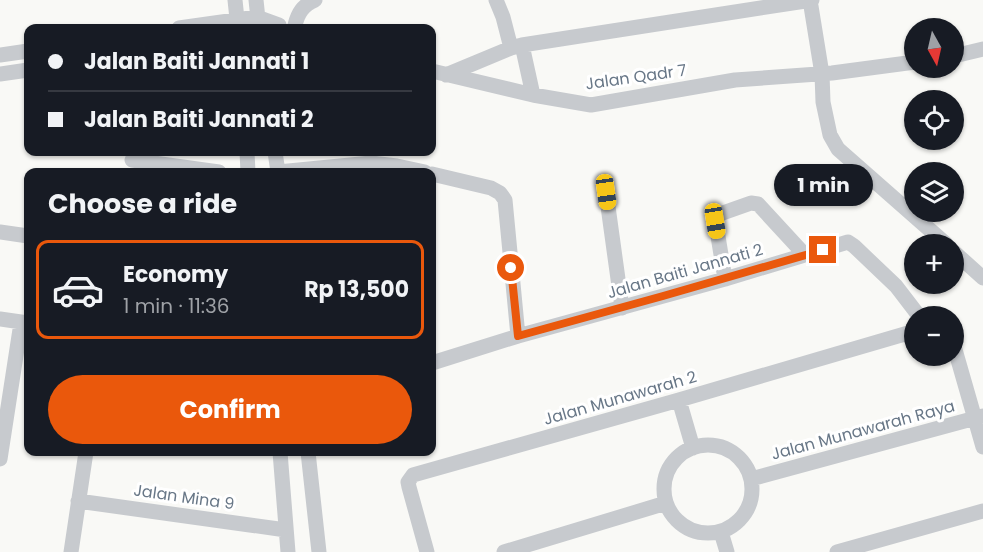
<!DOCTYPE html>
<meta charset="utf-8">
<style>
body{margin:0;font-family:Poppins,sans-serif;background:#242831;color:#f1f3f6;height:100vh;display:flex;flex-direction:column;font-size:22px;white-space:nowrap}
*{box-sizing:border-box;margin:0}
p{font-size:20px;color:#9ea1a6}
.icon{flex:none;width:33px;height:33px;fill:none;stroke:currentColor;stroke-width:2;stroke-linecap:round;stroke-linejoin:round}
.map{position:relative;flex:1;overflow:hidden}
.details{position:absolute;left:24px;top:168px;width:412px;height:288px;display:flex;flex-direction:column;background:#171b24;border-radius:12px;box-shadow:0 2px 4px #0004}
.details>*{flex:none}
.top-card{position:absolute;left:24px;top:24px;width:412px;height:132px;border-radius:12px;box-shadow:0 2px 4px #0004;display:grid;align-content:center;height:132px;padding:0 24px;background:#171b24}
.needle{width:39px;rotate:172deg}
.controls{position:absolute;left:904px;top:18px;display:grid;gap:12px}
.controls a{display:grid;place-items:center;width:60px;height:60px;border-radius:50%;background:#171b24;box-shadow:0 2px 4px #0004;font-size:30px}
.end{position:absolute;width:27px;height:27px;margin:-14px;border:8px solid #ea580c;background:#fff;box-shadow:0 0 0 3px #fff}
.from{border-radius:50%}
.bubble{position:absolute;height:42px;border-radius:21px;background:#171b24;box-shadow:0 2px 4px #0004;font-size:20px;font-weight:700;line-height:42px;text-align:center}
.car{position:absolute;width:18px;height:36px;margin:-18px -9px;border-radius:8px;box-shadow:0 0 4px 2px #0007;background:linear-gradient(#f5c518 24%,#345 0 40%,#f5c518 0 76%,#345 0 86%,#f5c518 0)}
.top-card b{display:flex;align-items:center;gap:21px;height:57px;font-size:22px}
.top-card b+b{border-top:2px solid #363941}
.top-card i{width:15px;height:15px;background:#f1f3f6}
ul{padding:0;list-style:none}
li{display:flex;align-items:center;gap:18px;height:99px;margin:0 12px 9px;padding:0 12px;border:3px solid #363941;border-radius:12px}
li div{flex:1}
li b{display:block;font-size:22px}
li em{font-style:normal;font-weight:700}
li.on{border-color:#ea580c}
li>.icon{width:54px;height:54px;stroke-width:1.5}
h2{padding:0 24px;font-size:27px;line-height:72px}
.button{display:flex;gap:12px;margin-top:auto;padding:12px 24px}
.button a{flex:1;height:69px;border-radius:36px;background:#ea580c;color:#fff;font-size:24px;font-weight:700;line-height:69px;text-align:center}
.map>svg:first-child{display:block}
.lines{fill:none;stroke-linecap:round;stroke-linejoin:round}
.street{stroke:#c7cace;stroke-width:15}
.route{stroke:#ea580c;stroke-width:8}
.labels{text-anchor:middle;dominant-baseline:central;stroke-width:6;stroke-linejoin:round;paint-order:stroke}
.street-label{font-size:16px;fill:#687787;stroke:#fff}
</style>
<div class="map">
<svg width="983" height="552" viewBox="0 0 983 552">
<rect width="100%" height="100%" fill="#f9f9f6"/>
<g class="lines">
<!-- street -->
<path class="street" d="M 235,0 L 237,19
M 256,0 L 259,28
M 496,0 L 503,17 L 511,48
M 810,0 L 822,74 L 823,102 L 830,135 L 838,149 L 946,244
M 295,25 C 298,13 303,5 315,0
M 179,28 L 257,17 L 279,25
M 522,45 L 533,95
M 0,55 L 28,51
M 954,56 L 983,49
M 432,71 L 533,95 L 591,105 L 735,80 L 832,73 L 915,62
M 0,74 L 28,70
M 446,75 L 511,48 L 522,45 L 812,0
M 247,152 L 248,172
M 275,152 L 278,172
M 132,160 L 219,172
M 278,172 L 371,163 L 397,166 L 425,172
M 432,174 L 491,188 L 500,193 L 505,200 L 518,336
M 606,192 L 622,308
M 0,232 L 28,236
M 954,252 L 983,278
M 725,279 L 715,218 L 717,215 L 751,203 L 758,204 L 805,255
M 0,319 L 28,323
M 954,346 L 983,447
M 432,363 L 518,336 L 725,279 L 848,242 L 854,246 L 896,286 L 919,316
M 679,400 L 693,448
M664 489a44 44 0 1 1 88 0a44 44 0 1 1-88 0Z
M 280,452 L 288,552
M 308,452 L 319,552
M 0,459 L 21,323
M 751,479 L 983,416
M 78,501 L 286,530
M 721,532 L 727,552
M 71,552 L 86,452
M 427,552 L 409,487 L 408,482 L 413,475 L 679,400 L 915,331
M 504,552 L 666,503
M 837,552 L 983,511"/>
</g>
<g class="lines">
<!-- route -->
<path class="route" d="M 511,268 L 518,336 L 663,296 L 823,250"/>
</g>
<g class="labels">
<!-- street labels -->
<g class="street-label">
<text transform="translate(636 77) rotate(-8)">Jalan Qadr 7</text>
<text transform="translate(685 271) rotate(-16)">Jalan Baiti Jannati 2</text>
<text transform="translate(620 398) rotate(-16)">Jalan Munawarah 2</text>
<text transform="translate(863 430) rotate(-15)">Jalan Munawarah Raya</text>
<text transform="translate(184 497) rotate(8)">Jalan Mina 9</text>
</g>
</g>
</svg>
<div class="controls">
<a><svg class="needle" viewBox="-14 -14 28 28"><path d="M0-13l5 13h-10z" fill="#e53935"/><path d="M0 13l5-13h-10z" fill="#9ea1a6"/></svg></a>
<a><svg class="icon" aria-label="locate" viewBox="0 0 24 24"><circle cx="12" cy="12" r="6"/><path d="M12 2v4M12 18v4M2 12h4M18 12h4"/></svg></a>
<a><svg class="icon" aria-label="layers" viewBox="0 0 24 24"><path d="M12 4l9 5-9 5-9-5zM3 14l9 5 9-5"/></svg></a>
<a>+</a>
<a>−</a>
</div>
<i class="end from" style="left:511px;top:268px"></i>
<i class="end" style="left:823px;top:250px"></i>
<div class="bubble" style="left:774px;top:164px;width:99px">1 min</div>
<i class="car" style="left:606px;top:192px;rotate:172deg"></i>
<i class="car" style="left:715px;top:221px;rotate:171deg"></i>
<div class="top-card">
<b><i class="from"></i>Jalan Baiti Jannati 1</b>
<b><i></i>Jalan Baiti Jannati 2</b>
</div>
<section class="details">
<h2>Choose a ride</h2>
<ul>
<li class="on"><svg class="icon" aria-label="car" viewBox="0 0 24 24"><path d="M5 17H2v-5l4-1 3-4h7l3 4 3 1v5h-3M9 17h6M6 11h13"/><circle cx="7" cy="17" r="2"/><circle cx="17" cy="17" r="2"/></svg><div><b>Economy</b><p>1 min · 11:36</p></div><em>Rp 13,500</em></li>
</ul>
<div class="button"><a>Confirm</a></div>
</section>
</div>
